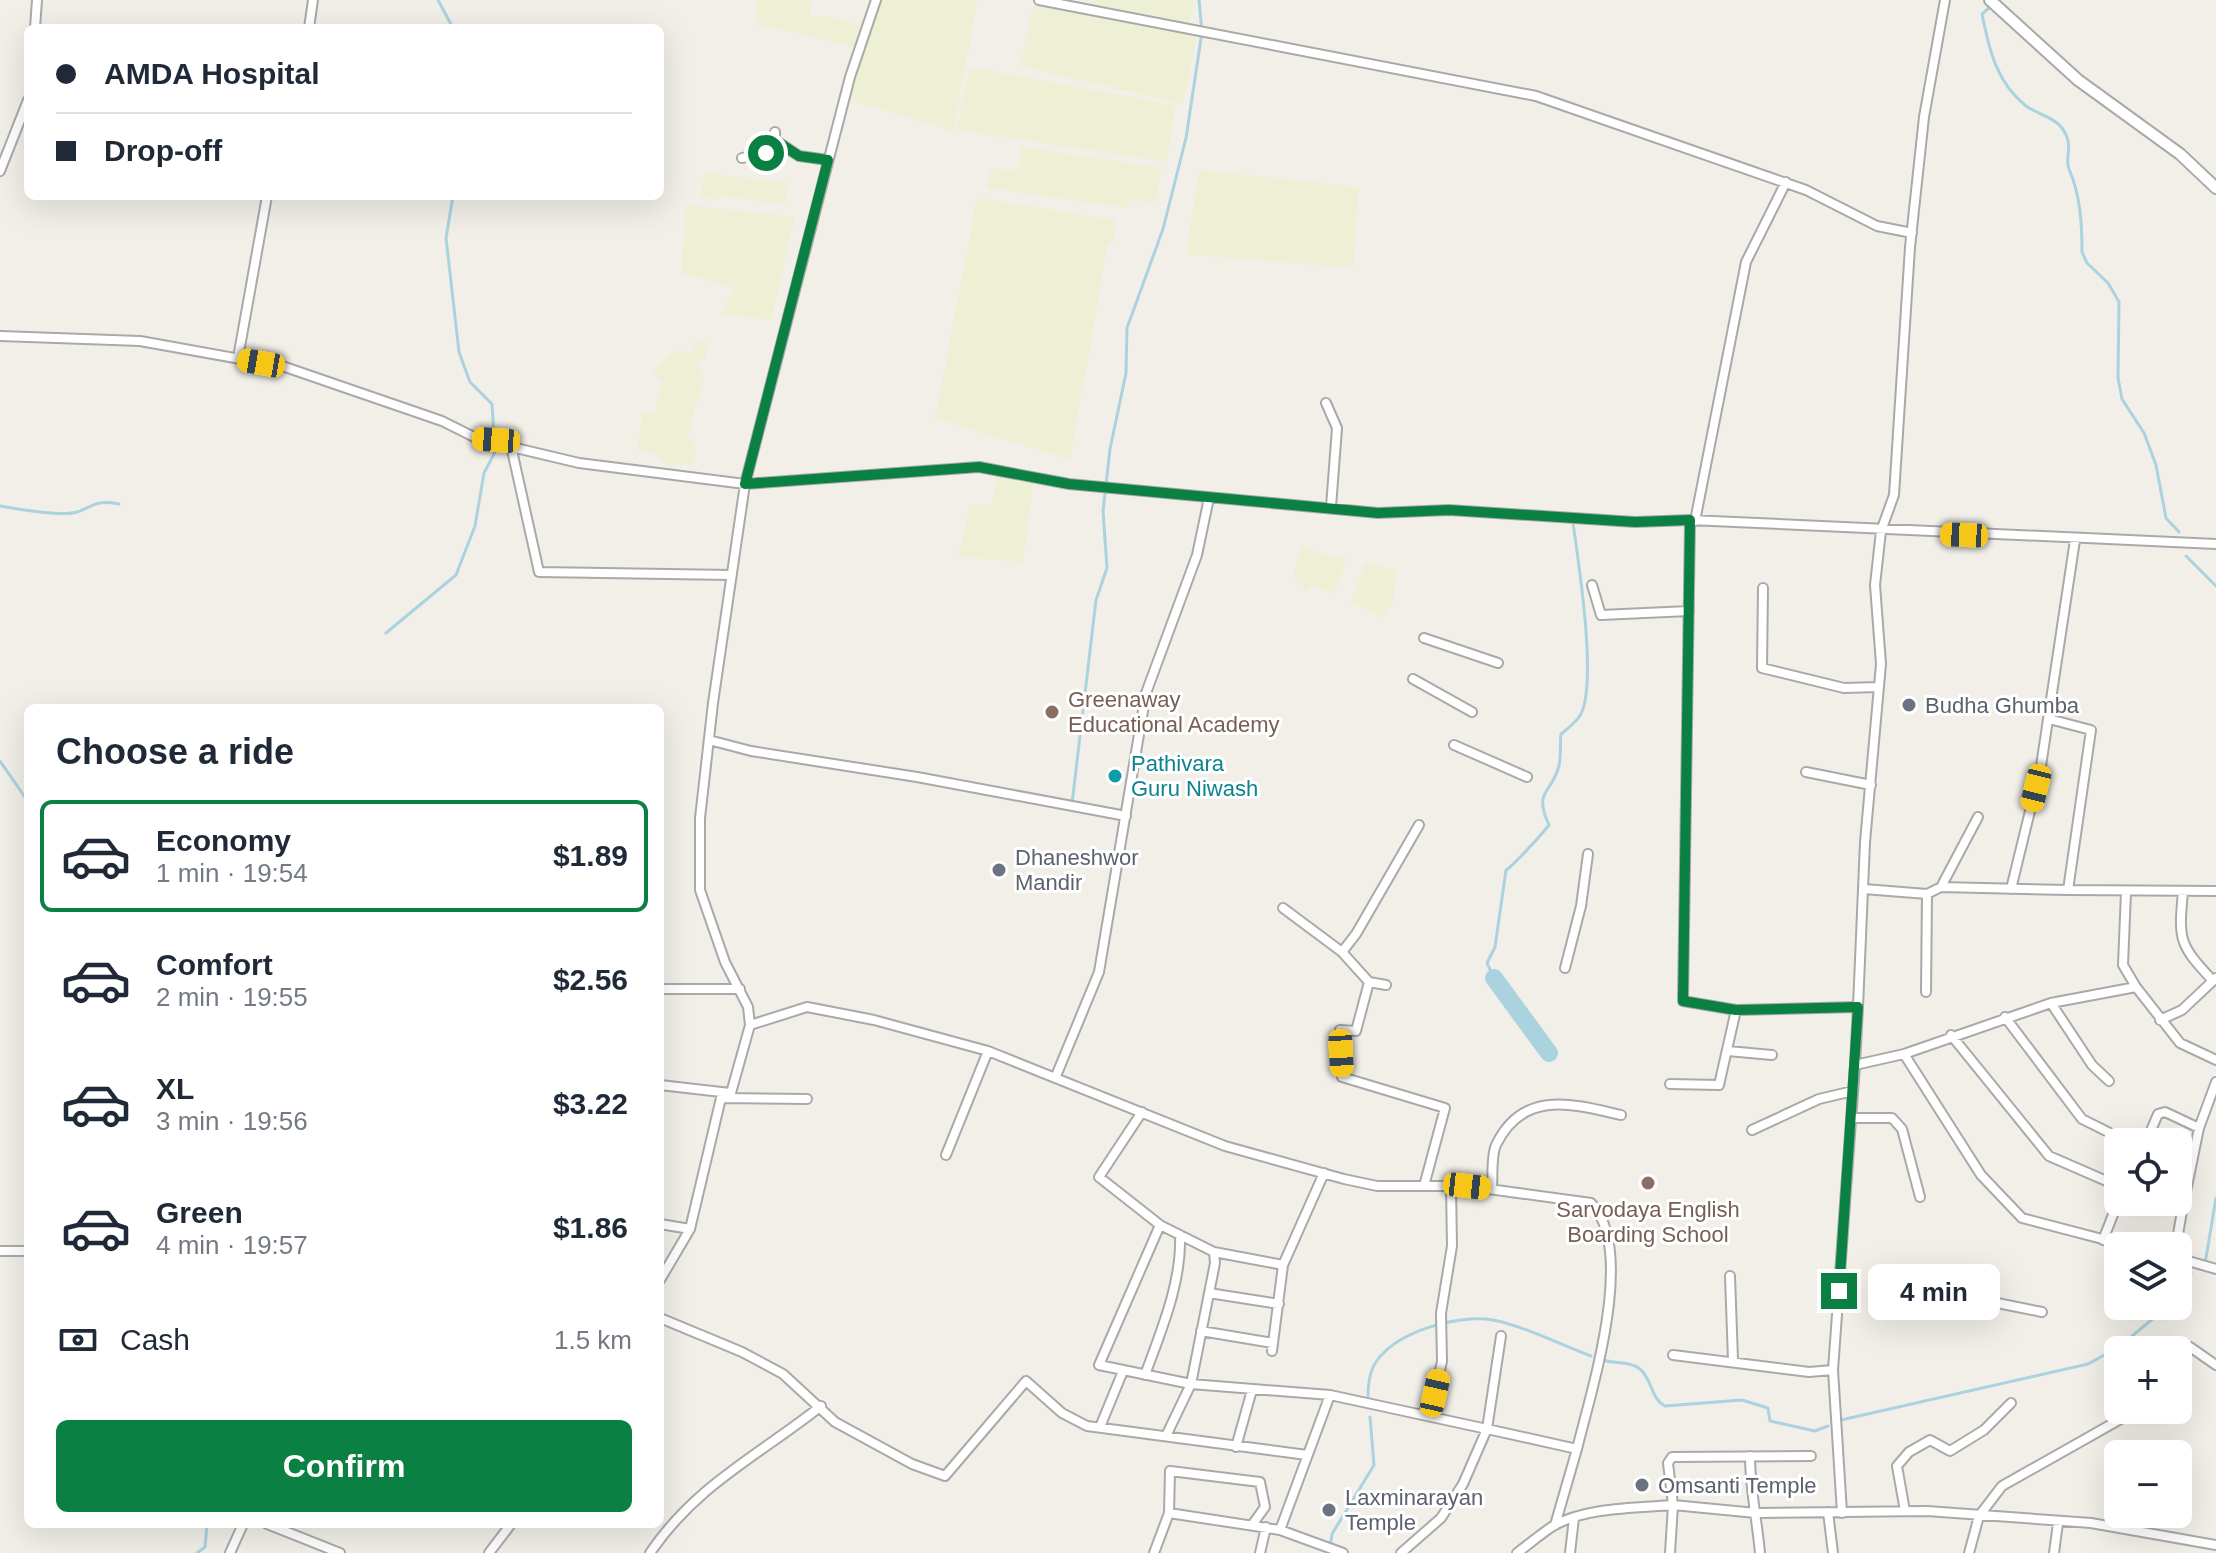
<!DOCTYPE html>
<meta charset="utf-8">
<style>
body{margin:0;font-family:Arial,sans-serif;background:#f6f6f7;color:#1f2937;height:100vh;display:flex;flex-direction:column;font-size:30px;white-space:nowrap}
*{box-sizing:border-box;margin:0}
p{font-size:26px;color:#747a83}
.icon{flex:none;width:44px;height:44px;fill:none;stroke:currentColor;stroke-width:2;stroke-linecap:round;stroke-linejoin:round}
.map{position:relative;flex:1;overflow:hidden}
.panel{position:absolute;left:24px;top:704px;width:640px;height:824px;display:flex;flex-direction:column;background:#fff;border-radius:12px;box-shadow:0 8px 32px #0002}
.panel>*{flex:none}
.hud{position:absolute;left:24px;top:24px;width:640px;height:176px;border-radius:12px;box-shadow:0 8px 32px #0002;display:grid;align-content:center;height:176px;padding:0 32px;background:#fff}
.fabs{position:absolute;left:2104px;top:1128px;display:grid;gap:16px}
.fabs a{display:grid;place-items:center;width:88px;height:88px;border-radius:12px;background:#fff;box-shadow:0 8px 32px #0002;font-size:40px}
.end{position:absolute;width:36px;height:36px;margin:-18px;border:10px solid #0b8043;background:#fff;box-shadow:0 0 0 4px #fff}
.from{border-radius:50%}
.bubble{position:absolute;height:56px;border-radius:12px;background:#fff;box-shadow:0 8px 32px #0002;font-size:26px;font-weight:800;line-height:56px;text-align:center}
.car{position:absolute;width:24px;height:48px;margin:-24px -12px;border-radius:10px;box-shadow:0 0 6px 2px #0007;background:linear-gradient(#f5c518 24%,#345 0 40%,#f5c518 0 76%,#345 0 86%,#f5c518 0)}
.hud b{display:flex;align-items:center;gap:28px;height:76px;font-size:30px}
.hud b+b{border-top:2px solid #e0e1e3}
.hud i{width:20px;height:20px;background:#1f2937}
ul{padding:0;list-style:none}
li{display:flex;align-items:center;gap:24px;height:112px;margin:0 16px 12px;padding:0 16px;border:4px solid transparent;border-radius:12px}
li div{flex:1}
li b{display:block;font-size:30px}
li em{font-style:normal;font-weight:800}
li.on{border-color:#0b8043}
li>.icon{width:72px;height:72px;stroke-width:1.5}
h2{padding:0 32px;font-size:36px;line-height:96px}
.pay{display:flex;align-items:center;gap:20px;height:88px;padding:0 32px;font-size:30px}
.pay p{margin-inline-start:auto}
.button{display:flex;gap:16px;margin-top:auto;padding:16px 32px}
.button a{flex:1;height:92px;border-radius:12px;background:#0b8043;color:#fff;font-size:32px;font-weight:800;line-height:92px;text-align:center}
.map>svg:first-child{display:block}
.farmland{fill:#eef0d5}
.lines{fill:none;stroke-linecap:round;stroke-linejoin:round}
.stream{stroke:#aad3df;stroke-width:3}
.river{stroke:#aad3df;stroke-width:18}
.minor-casing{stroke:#a9a9a9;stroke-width:12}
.tertiary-casing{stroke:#a9a9a9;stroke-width:14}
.minor{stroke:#fff;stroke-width:8}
.tertiary{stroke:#fff;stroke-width:10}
.route{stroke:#0b8043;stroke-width:10}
.worship-dot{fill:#6b7280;stroke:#fff;stroke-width:3}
.education-dot{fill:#8d6e63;stroke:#fff;stroke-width:3}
.culture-dot{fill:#0f9aa8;stroke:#fff;stroke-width:3}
.labels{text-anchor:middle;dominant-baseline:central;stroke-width:6;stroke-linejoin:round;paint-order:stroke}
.education-label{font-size:22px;fill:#785e54;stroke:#fff;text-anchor:start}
.worship-label{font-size:22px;fill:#5b616d;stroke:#fff;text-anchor:start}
.culture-label{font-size:22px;fill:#0d838f;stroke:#fff;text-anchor:start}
</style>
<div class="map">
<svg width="2216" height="1553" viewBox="0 0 2216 1553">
<rect width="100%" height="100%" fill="#f2efe9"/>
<!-- farmland -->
<path class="farmland" d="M 757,0 L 812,0 L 809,15 L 844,19 L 860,26 L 855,47 L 755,24 Z
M 875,0 L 978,0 L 953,131 L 839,97 Z
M 1035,0 L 1198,32 L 1183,104 L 1020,66 Z
M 1094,0 L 1194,0 L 1189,25 L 1093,6 Z
M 970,67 L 1175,105 L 1167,162 L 956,130 Z
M 1022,147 L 1161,168 L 1156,202 L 1130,200 L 1126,208 L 987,188 L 991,169 L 1019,170 Z
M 1199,170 L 1359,187 L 1353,268 L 1186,254 Z
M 704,173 L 788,183 L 785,204 L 721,196 L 720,200 L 701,198 Z
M 977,198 L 1116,220 L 1113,242 L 1108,244 L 1070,460 L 935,418 Z
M 686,205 L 795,217 L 771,320 L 722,314 L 733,288 L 681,273 Z
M 696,342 L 709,342 L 705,360 L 697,361 L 704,380 L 687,436 L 696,448 L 692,464 L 667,465 L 651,452 L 637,451 L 643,413 L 654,413 L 662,383 L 652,373 L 673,350 L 691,353 Z
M 997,478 L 1033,483 L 1023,562 L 958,557 L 970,505 L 992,505 Z
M 1301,547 L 1347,560 L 1333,594 L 1312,585 L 1306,592 L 1293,576 Z
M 1365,563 L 1396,570 L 1393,603 L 1383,618 L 1351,602 Z"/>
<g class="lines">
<!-- stream -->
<path class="stream" d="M 438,0 L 453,28
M 1989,8 L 1982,14 C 1989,49 1996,82 2026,106 C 2037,114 2054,117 2062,128 C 2075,146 2064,158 2069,169 C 2080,194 2082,222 2082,252 L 2087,263 L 2108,283 L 2119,302 L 2118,378 L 2122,399 L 2144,433 L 2156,465 L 2166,518 L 2179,532
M 0,506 C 17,509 61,517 77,512 C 97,505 95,500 119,504
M 2186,556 L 2216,586
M 386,633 L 456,575 L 475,526 L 484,473 L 495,452 L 492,404 L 470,382 L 459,352 L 446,238 L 453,196
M 0,761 L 27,800 L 28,816
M 1072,804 L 1096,600 L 1107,568 L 1103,511 L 1110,449 L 1126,373 L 1127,328 L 1163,229 L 1186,138 L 1202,32 L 1199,0
M 1494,978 L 1487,963 L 1495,947 L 1506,870 C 1513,866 1542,834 1549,825 C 1533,790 1551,795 1559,766 C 1561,757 1560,744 1561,734 C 1567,729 1575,723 1579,717 C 1599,690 1578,559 1573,523
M 2205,1264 L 2216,1198
M 2178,1296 L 2191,1273
M 1603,1360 C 1615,1364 1630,1361 1640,1369 C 1652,1379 1651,1399 1665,1406 L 1742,1400 L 1768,1408 L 1770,1421 L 1815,1431 L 1828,1426
M 1368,1397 C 1368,1385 1369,1372 1376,1362 C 1397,1331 1458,1314 1493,1320 C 1524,1326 1561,1345 1591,1356
M 1841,1420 L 2088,1364 L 2119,1347 L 2168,1306
M 197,1553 L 205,1547 L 207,1524
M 1329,1553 L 1332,1534 L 1374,1465 L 1370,1417"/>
<!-- river -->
<path class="river" d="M 1494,978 L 1549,1053"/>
<defs>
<path id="minor" d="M 1039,0 L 1536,96 L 1806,190 L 1877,226 L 1912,233
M 35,28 L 37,0
M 309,28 L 313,0
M 775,132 L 775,140 L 799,156 L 828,160
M 742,158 L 766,153 L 775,140
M 0,171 L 28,100
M 0,336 L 140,341 L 285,367 L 442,421 L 478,439 L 579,463 L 745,484 L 979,467 L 1069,484 L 1378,513 L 1449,510 L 1635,522 L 1690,520 L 2216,544
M 238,358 L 267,196
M 1326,403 L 1337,428 L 1331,507
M 511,446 L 539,572 L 732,575
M 1690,520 L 1683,1001 L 1736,1010 L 1858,1007 L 1855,1065
M 1695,521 L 1746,262 L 1786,182
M 1592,585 L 1601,615 L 1689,611
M 1763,588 L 1762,668 L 1844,688 L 1879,687
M 1424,638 L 1498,663
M 1413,679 L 1472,712
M 2049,719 L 2091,730 L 2068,890 L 2216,891
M 709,740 L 751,751 L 917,777 L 1126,816
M 1454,745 L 1527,777
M 1806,772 L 1871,785
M 1941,887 L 2068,890
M 1864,889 L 1927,894 L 1941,887 L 1978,817
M 2011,889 L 2041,766 L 2075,540
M 2126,892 L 2123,965 L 2136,987
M 2183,892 C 2178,942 2180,945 2213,981
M 1283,908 L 1342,952 L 1369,982
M 1342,952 L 1356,934 L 1419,825
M 1565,968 L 1581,906 L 1588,854
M 1386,985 L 1369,982 L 1356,1031 L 1340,1030 L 1342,1077 L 1445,1108 L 1424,1186
M 660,989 L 740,989
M 1926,992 L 1927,894
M 2051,1003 L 2092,1065 L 2109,1081
M 1858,1007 L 1865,842 L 1881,664 L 1875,585 L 1881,531 L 1894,495 L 1910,247 L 1924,117 L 1945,0
M 2005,1017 L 2082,1119 L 2128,1142
M 2160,1020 L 2182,1010 L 2216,978
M 750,1025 L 807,1007 L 874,1020 L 988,1051 L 1225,1146 L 1344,1179 L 1377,1186 L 1467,1186 L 1591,1203 C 1637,1250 1591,1391 1577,1449
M 1951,1035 L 2049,1156 L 2118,1186
M 1728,1051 L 1772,1055
M 1904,1054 L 2051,1003 L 2136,987 L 2180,1043 L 2216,1060
M 1056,1076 L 1099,972 L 1146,693 L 1197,555 L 1209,498
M 1670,1084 L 1719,1085 L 1736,1010
M 660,1085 L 730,1093
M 722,1098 L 807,1099
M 1142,1112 L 1099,1177 L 1160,1225 L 1099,1365 L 1191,1384 L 1330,1395 L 1487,1429 L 1501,1336
M 1852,1118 L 1892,1118 L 1902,1129 L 1920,1197
M 1752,1130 L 1819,1099 L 1853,1091
M 2146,1142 L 2158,1114 L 2165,1112 L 2199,1128 L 2216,1082
M 946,1155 L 988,1051
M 1492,1188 C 1493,1176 1491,1156 1496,1145 C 1523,1089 1573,1104 1621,1115
M 2155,1202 L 2182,1211 L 2199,1128
M 660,1224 L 690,1229
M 1160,1225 L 1214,1252 L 1215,1263 L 1191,1384 L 1166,1436
M 2103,1240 L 2118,1202
M 2176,1246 L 2182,1211
M 0,1251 L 28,1251
M 1214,1252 L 1283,1265
M 2178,1258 L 2216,1269
M 1730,1276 L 1733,1360
M 660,1280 L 690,1229 L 721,1098 L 731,1093 L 750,1025 L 748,1007 L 725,962 L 700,890 L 700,818 L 713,703 L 745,484 L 850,77 L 876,0
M 1209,1293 L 1279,1304
M 1934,1296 L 1977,1299 L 2042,1312
M 660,1318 L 742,1352 L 783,1374 L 835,1422 L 912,1464 L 945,1476 L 1026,1381 L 1062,1413 L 1087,1426 L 1307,1455
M 1201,1331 L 1273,1343
M 1272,1351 L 1283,1265 L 1324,1173
M 2178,1354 L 2190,1347 L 2216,1365
M 1673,1355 L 1809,1372 L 1833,1370
M 1145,1375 C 1161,1331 1182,1282 1180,1235
M 1422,1414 L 1435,1393 L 1442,1361 L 1441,1313 L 1452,1246 L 1451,1187
M 1100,1427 L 1123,1371
M 1236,1447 L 1252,1390
M 1750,1456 C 1750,1489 1757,1520 1760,1553
M 1905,1511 L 1897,1466 L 1909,1452 L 1930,1440 L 1950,1451 L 1984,1430 L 2011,1403
M 1828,1512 L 1833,1553
M 1842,1513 L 1833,1370 L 1855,1065 L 1904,1054 L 1981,1175 L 2022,1218 L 2129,1246
M 267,1524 L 340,1553
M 1252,1525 L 1265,1507 L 1260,1482 L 1170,1471 L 1169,1513 L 1280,1530 L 1343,1553
M 1280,1530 L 1330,1395
M 230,1553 L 243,1524
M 489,1553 L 511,1524
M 650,1553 C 696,1485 758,1456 821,1406
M 1154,1553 L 1169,1513
M 1260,1553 L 1266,1527
M 1401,1553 L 1441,1518 L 1463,1484 L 1487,1429 L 1577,1449 L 1555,1525
M 1517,1553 C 1529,1544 1541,1534 1553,1526 C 1586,1507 1636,1508 1673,1505 L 1668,1463 L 1672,1457 L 1811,1456
M 1570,1553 L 1574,1518
M 1670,1553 L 1673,1505 L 1756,1513 L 1927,1511 L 2091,1523 L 2216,1545
M 1969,1553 L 1979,1516 L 2002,1486 L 2126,1416 L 2131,1410
M 2054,1553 L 2058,1523"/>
<path id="tertiary" d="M 1990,0 L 2078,80 L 2180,154 L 2216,188"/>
</defs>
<!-- minor casing -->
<use href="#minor" class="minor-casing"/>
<!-- tertiary casing -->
<use href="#tertiary" class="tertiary-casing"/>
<!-- minor -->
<use href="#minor" class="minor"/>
<!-- tertiary -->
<use href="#tertiary" class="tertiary"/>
</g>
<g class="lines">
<!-- route -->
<path class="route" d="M 766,153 L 775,140 L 799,156 L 828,160 L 745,484 L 979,467 L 1069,484 L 1378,513 L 1449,510 L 1635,522 L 1690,520 L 1683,1001 L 1736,1010 L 1858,1007 L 1839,1291"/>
</g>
<!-- markers -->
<g class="worship-dot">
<circle cx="1909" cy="705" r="8"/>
<circle cx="999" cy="870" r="8"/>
<circle cx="1642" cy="1485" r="8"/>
<circle cx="1329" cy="1510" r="8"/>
</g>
<g class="education-dot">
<circle cx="1052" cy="712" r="8"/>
<circle cx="1648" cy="1183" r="8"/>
</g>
<circle class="culture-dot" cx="1115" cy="776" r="8"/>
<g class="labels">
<!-- education labels -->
<g class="education-label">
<text x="1068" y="699">Greenaway<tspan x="1068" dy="25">Educational Academy</tspan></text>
<text x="1648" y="1209" text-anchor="middle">Sarvodaya English<tspan x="1648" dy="25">Boarding School</tspan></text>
</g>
<!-- worship labels -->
<g class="worship-label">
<text x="1925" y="705">Budha Ghumba</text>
<text x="1015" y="857">Dhaneshwor<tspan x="1015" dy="25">Mandir</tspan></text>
<text x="1658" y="1485">Omsanti Temple</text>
<text x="1345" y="1497">Laxminarayan<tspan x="1345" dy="25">Temple</tspan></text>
</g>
<!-- culture labels -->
<g class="culture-label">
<text x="1131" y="763">Pathivara<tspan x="1131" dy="25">Guru Niwash</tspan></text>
</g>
</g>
</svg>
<div class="fabs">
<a><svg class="icon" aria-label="locate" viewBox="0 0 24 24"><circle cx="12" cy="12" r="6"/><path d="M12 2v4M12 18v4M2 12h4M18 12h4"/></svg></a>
<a><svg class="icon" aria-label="layers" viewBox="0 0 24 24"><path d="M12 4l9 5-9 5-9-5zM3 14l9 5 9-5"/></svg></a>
<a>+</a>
<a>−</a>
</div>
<i class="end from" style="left:766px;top:153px"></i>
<i class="end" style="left:1839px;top:1291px"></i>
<div class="bubble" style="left:1868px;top:1264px;width:132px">4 min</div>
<i class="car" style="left:261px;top:363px;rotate:280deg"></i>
<i class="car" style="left:496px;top:440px;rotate:274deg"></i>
<i class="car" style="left:1964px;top:535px;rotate:272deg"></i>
<i class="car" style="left:2036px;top:788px;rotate:194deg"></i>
<i class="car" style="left:1341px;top:1053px;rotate:177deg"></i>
<i class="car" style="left:1467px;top:1186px;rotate:96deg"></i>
<i class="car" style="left:1435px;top:1393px;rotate:13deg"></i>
<div class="hud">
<b><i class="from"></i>AMDA Hospital</b>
<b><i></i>Drop-off</b>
</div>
<section class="panel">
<h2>Choose a ride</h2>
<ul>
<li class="on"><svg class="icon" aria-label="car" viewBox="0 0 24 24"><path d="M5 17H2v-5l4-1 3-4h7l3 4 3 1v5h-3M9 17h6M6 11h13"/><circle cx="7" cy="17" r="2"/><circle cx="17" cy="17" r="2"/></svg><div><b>Economy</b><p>1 min · 19:54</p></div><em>$1.89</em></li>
<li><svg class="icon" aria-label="car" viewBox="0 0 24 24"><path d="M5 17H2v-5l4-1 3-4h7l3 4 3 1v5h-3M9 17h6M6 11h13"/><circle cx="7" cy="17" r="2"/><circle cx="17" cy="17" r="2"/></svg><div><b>Comfort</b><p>2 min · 19:55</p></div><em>$2.56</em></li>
<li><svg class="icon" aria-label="car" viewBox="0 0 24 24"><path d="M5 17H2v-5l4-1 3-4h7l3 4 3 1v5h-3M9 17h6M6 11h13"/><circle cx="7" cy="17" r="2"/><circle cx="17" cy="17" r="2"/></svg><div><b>XL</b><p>3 min · 19:56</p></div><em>$3.22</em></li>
<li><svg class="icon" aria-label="car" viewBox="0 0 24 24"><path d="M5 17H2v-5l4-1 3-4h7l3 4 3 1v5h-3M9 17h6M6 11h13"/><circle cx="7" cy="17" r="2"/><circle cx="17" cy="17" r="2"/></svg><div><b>Green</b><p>4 min · 19:57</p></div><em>$1.86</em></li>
</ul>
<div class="pay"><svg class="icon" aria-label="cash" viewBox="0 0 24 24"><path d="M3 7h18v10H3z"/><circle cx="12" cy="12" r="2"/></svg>Cash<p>1.5 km</p></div>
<div class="button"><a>Confirm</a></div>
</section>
</div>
